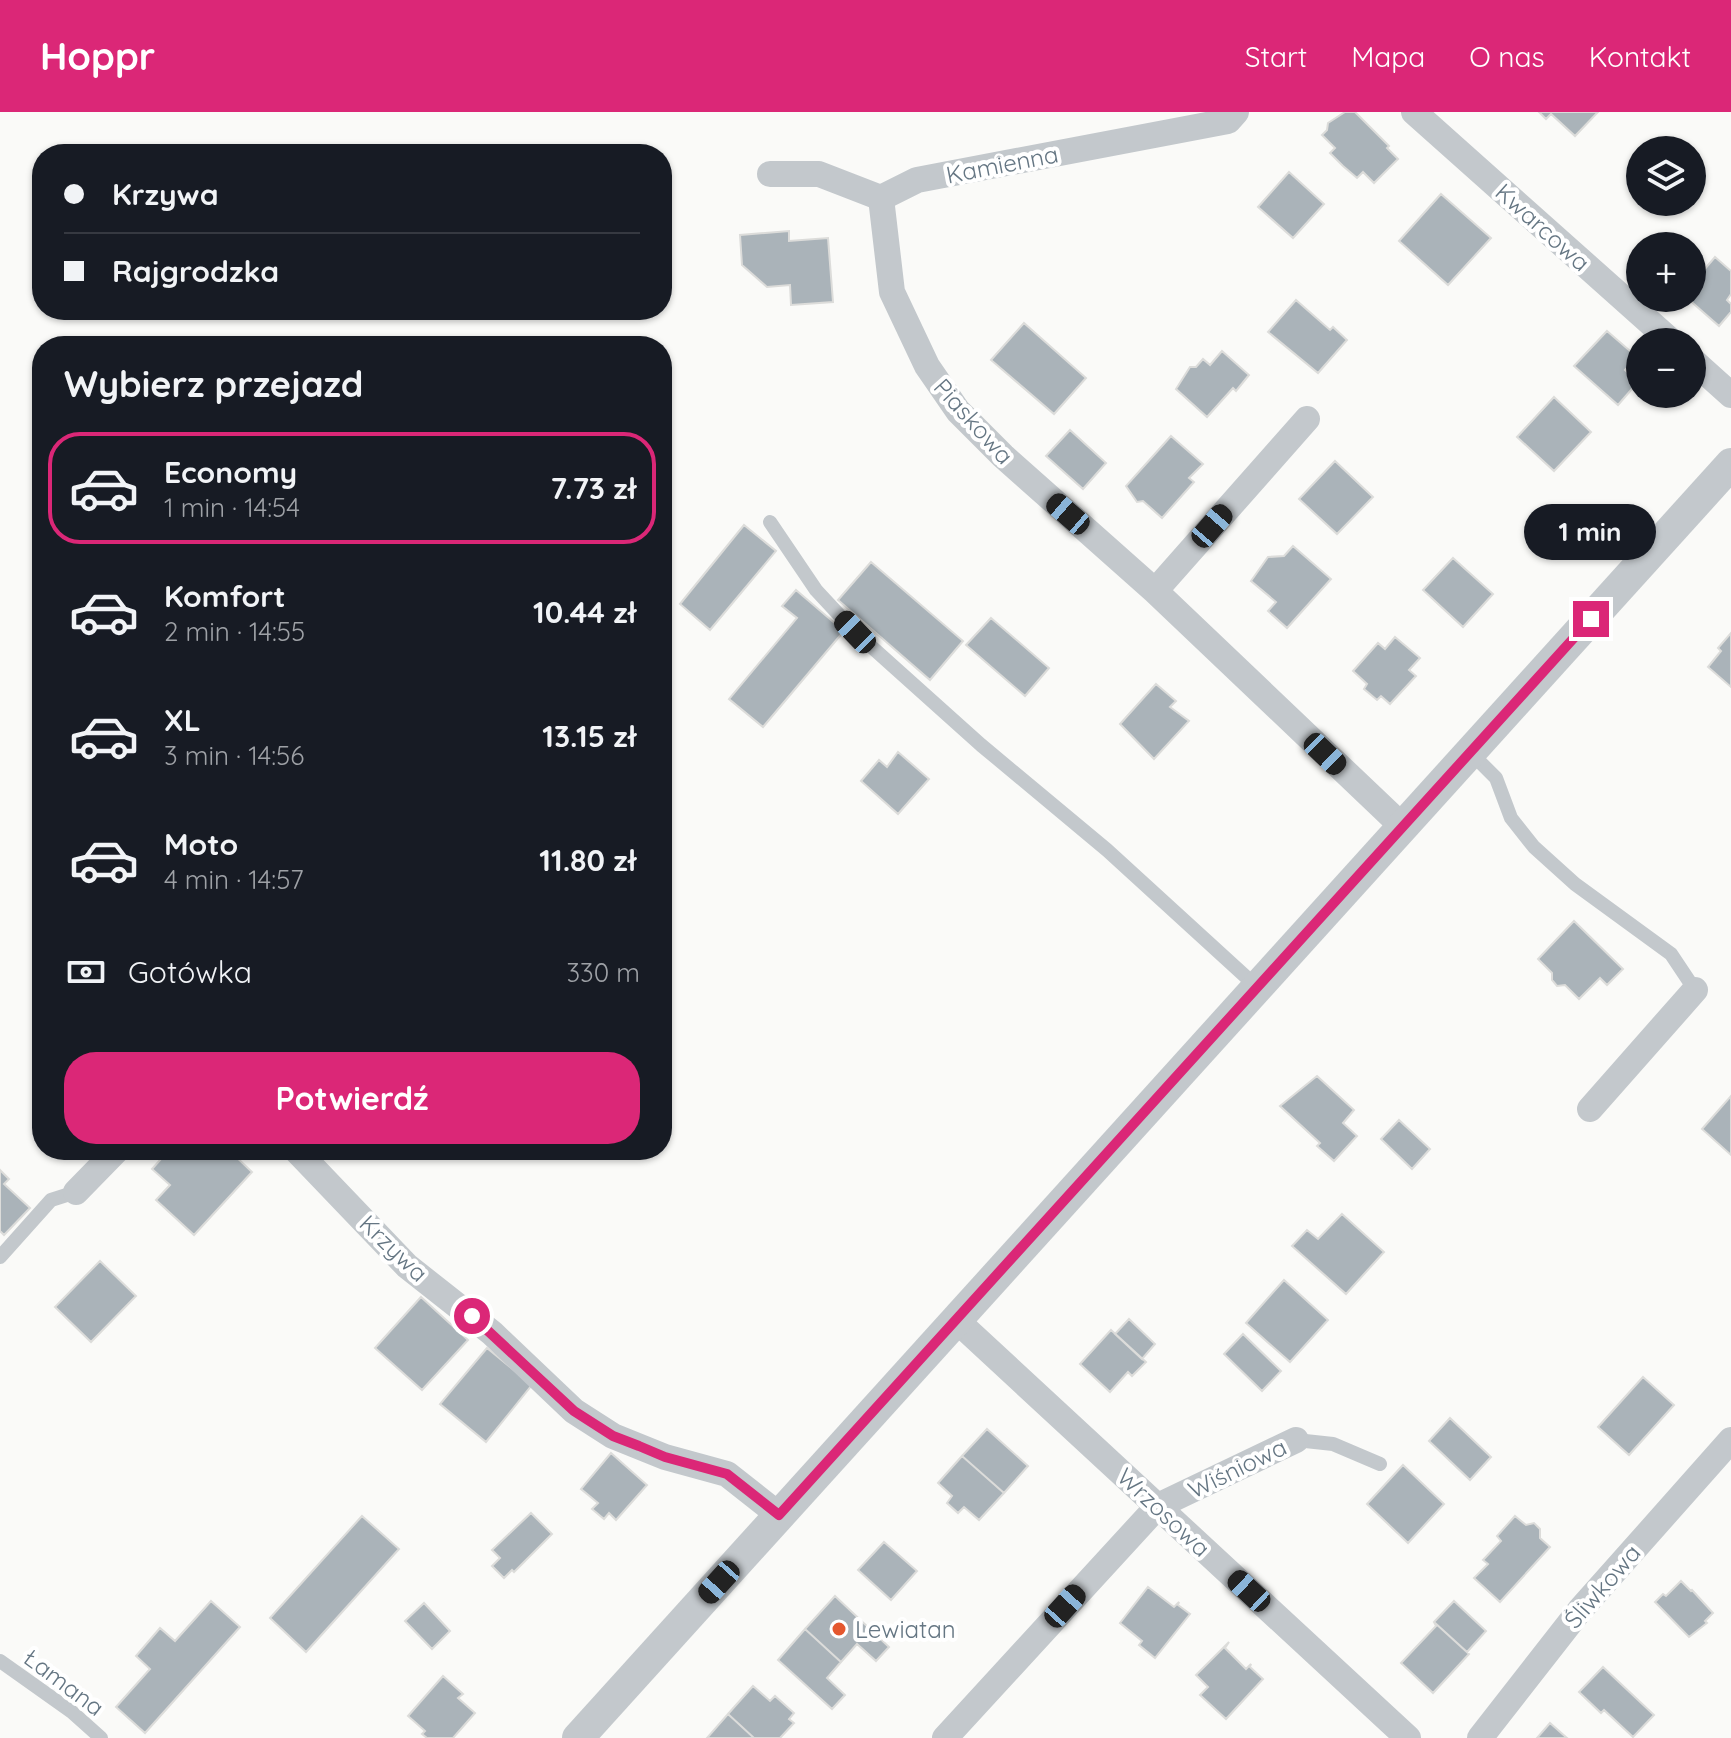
<!DOCTYPE html>
<html lang="pl">
<meta charset="utf-8">
<style>
body{margin:0;font-family:Quicksand,sans-serif;background:#242831;color:#f1f3f6;height:100vh;display:flex;flex-direction:column;font-size:30px;white-space:nowrap}
*{box-sizing:border-box;margin:0}
p{font-size:26px;color:#9ea1a6}
.icon{flex:none;width:44px;height:44px;fill:none;stroke:currentColor;stroke-width:2;stroke-linecap:round;stroke-linejoin:round}
.map{position:relative;flex:1;overflow:hidden}
.side{position:absolute;left:32px;top:224px;width:640px;height:824px;display:flex;flex-direction:column;background:#171b24;border-radius:32px;box-shadow:0 2px 6px #0004}
.side>*{flex:none}
.banner{position:absolute;left:32px;top:32px;width:640px;height:176px;border-radius:32px;box-shadow:0 2px 6px #0004;display:grid;align-content:center;height:176px;padding:0 32px;background:#171b24}
.fabs{position:absolute;left:1626px;top:24px;display:grid;gap:16px}
.fabs a{display:grid;place-items:center;width:80px;height:80px;border-radius:50%;background:#171b24;box-shadow:0 2px 6px #0004;font-size:40px}
.end{position:absolute;width:36px;height:36px;margin:-18px;border:10px solid #db2777;background:#fff;box-shadow:0 0 0 4px #fff}
.from{border-radius:50%}
.bubble{position:absolute;height:56px;border-radius:28px;background:#171b24;box-shadow:0 2px 6px #0004;font-size:26px;font-weight:700;line-height:56px;text-align:center}
.car{position:absolute;width:24px;height:48px;margin:-24px -12px;border-radius:10px;box-shadow:0 0 6px 2px #0007;background:linear-gradient(#222 24%,#8ab4d8 0 40%,#222 0 76%,#8ab4d8 0 86%,#222 0)}
.banner b{display:flex;align-items:center;gap:28px;height:76px;font-size:30px}
.banner b+b{border-top:2px solid #363941}
.banner i{width:20px;height:20px;background:#f1f3f6}
ul{padding:0;list-style:none}
li{display:flex;align-items:center;gap:24px;height:112px;margin:0 16px 12px;padding:0 16px;border:4px solid transparent;border-radius:32px}
li div{flex:1}
li b{display:block;font-size:30px}
li em{font-style:normal;font-weight:700}
li.selected{border-color:#db2777}
li>.icon{width:72px;height:72px;stroke-width:1.5}
h2{padding:0 32px;font-size:36px;line-height:96px}
.pay{display:flex;align-items:center;gap:20px;height:88px;padding:0 32px;font-size:30px}
.pay p{margin-inline-start:auto}
.button{display:flex;gap:16px;margin-top:auto;padding:16px 32px}
.button a{flex:1;height:92px;border-radius:32px;background:#db2777;color:#fff;font-size:32px;font-weight:700;line-height:92px;text-align:center}
header{display:flex;align-items:center;gap:48px;box-sizing:border-box;height:112px;padding:0 40px;background:#db2777;color:#fff}
header strong{font-size:38px}
nav{display:flex;gap:44px;margin-inline-start:auto;font-size:28px}
.map>svg:first-child{display:block}
.building{fill:#aab3b9;stroke:#dcdcda;stroke-width:2}
.lines{fill:none;stroke-linecap:round;stroke-linejoin:round}
.service{stroke:#c3c8cc;stroke-width:14}
.minor{stroke:#c3c8cc;stroke-width:26}
.tertiary{stroke:#c3c8cc;stroke-width:32}
.route{stroke:#db2777;stroke-width:10}
.poi-dot{fill:#e4572e;stroke:#fff;stroke-width:3}
.labels{text-anchor:middle;dominant-baseline:central;stroke-width:8;stroke-linejoin:round;paint-order:stroke}
.street-label{font-size:24px;fill:#657683;stroke:#fff}
.poi-label{font-size:24px;fill:#657683;stroke:#fff;text-anchor:start}
</style>
<header>
<strong>Hoppr</strong>
<nav><a>Start</a><a>Mapa</a><a>O nas</a><a>Kontakt</a></nav>
</header>
<div class="map">
<svg width="1731" height="1626" viewBox="0 0 1731 1626">
<rect width="100%" height="100%" fill="#fafaf8"/>
<!-- building -->
<path class="building" d="M 1345,0 L 1355,0 L 1389,34 L 1387,36 L 1398,47 L 1374,71 L 1363,60 L 1357,66 L 1343,54 L 1330,41 L 1335,36 L 1322,23 L 1327,18 L 1328,11 Z
M 1539,0 L 1598,0 L 1575,24 L 1551,2 L 1546,7 Z
M 1289,60 L 1324,92 L 1293,126 L 1258,95 Z
M 1441,82 L 1491,126 L 1448,173 L 1399,129 Z
M 789,119 L 789,129 L 828,126 L 833,190 L 791,193 L 790,173 L 767,175 L 742,153 L 740,123 Z
M 1715,145 L 1731,159 L 1731,182 L 1727,188 L 1731,192 L 1731,200 L 1719,214 L 1687,186 L 1692,186 L 1692,172 Z
M 1296,188 L 1330,218 L 1333,215 L 1347,228 L 1318,261 L 1268,220 Z
M 1024,211 L 1086,266 L 1054,302 L 991,248 Z
M 1607,219 L 1637,245 L 1625,258 L 1638,270 L 1618,293 L 1574,254 Z
M 1222,239 L 1249,263 L 1236,279 L 1233,276 L 1207,305 L 1176,277 L 1190,255 L 1196,255 L 1203,247 L 1210,253 Z
M 1554,285 L 1591,320 L 1554,359 L 1517,325 Z
M 1070,318 L 1106,351 L 1083,377 L 1046,344 Z
M 1171,324 L 1203,352 L 1189,366 L 1194,370 L 1162,406 L 1143,389 L 1137,390 L 1126,374 Z
M 1335,349 L 1373,385 L 1337,422 L 1299,387 Z
M 744,413 L 776,439 L 710,518 L 680,492 Z
M 1293,434 L 1331,467 L 1287,516 L 1268,499 L 1276,490 L 1251,469 L 1268,445 L 1284,444 Z
M 1453,446 L 1493,482 L 1463,515 L 1423,478 Z
M 871,450 L 963,529 L 930,568 L 838,488 Z
M 796,478 L 844,519 L 763,615 L 729,587 L 797,506 L 782,494 Z
M 991,506 L 1049,556 L 1025,584 L 966,533 Z
M 1731,521 L 1731,575 L 1708,555 L 1721,539 L 1718,536 Z
M 1395,525 L 1420,546 L 1409,558 L 1416,564 L 1390,592 L 1381,584 L 1377,588 L 1364,577 L 1367,572 L 1353,559 L 1378,531 L 1385,537 Z
M 1156,572 L 1176,589 L 1170,595 L 1189,609 L 1154,647 L 1120,612 Z
M 898,640 L 929,667 L 898,702 L 861,669 L 879,648 L 887,655 Z
M 1574,809 L 1623,857 L 1607,873 L 1600,866 L 1579,887 L 1565,873 L 1557,874 L 1552,868 L 1552,861 L 1538,847 Z
M 1317,964 L 1354,998 L 1343,1011 L 1357,1024 L 1334,1049 L 1317,1034 L 1320,1031 L 1280,994 Z
M 1731,984 L 1731,1043 L 1702,1017 Z
M 1399,1008 L 1430,1037 L 1412,1057 L 1381,1027 Z
M 169,1038 L 211,1038 L 219,1045 L 229,1038 L 252,1060 L 194,1123 L 156,1088 L 170,1073 L 152,1057 Z
M 0,1058 L 9,1067 L 4,1072 L 30,1096 L 4,1123 L 0,1119 Z
M 1342,1102 L 1384,1140 L 1346,1182 L 1292,1134 L 1307,1118 L 1318,1127 Z
M 100,1149 L 136,1184 L 91,1230 L 55,1195 Z
M 1284,1168 L 1328,1208 L 1290,1250 L 1246,1211 Z
M 421,1185 L 468,1228 L 422,1278 L 375,1236 Z
M 1129,1207 L 1155,1232 L 1142,1247 L 1115,1222 Z
M 1111,1218 L 1146,1250 L 1132,1264 L 1128,1260 L 1110,1280 L 1080,1252 Z
M 1243,1222 L 1281,1259 L 1262,1279 L 1224,1242 Z
M 487,1236 L 532,1273 L 486,1330 L 440,1292 Z
M 1643,1265 L 1674,1293 L 1629,1343 L 1598,1315 Z
M 1450,1306 L 1491,1345 L 1470,1368 L 1429,1329 Z
M 987,1317 L 1028,1354 L 1004,1381 L 962,1344 Z
M 611,1341 L 647,1373 L 616,1408 L 609,1401 L 604,1407 L 592,1397 L 598,1391 L 581,1377 Z
M 962,1344 L 1004,1381 L 979,1408 L 964,1395 L 958,1401 L 947,1391 L 952,1384 L 938,1371 Z
M 1403,1353 L 1444,1392 L 1408,1431 L 1367,1392 Z
M 531,1401 L 552,1422 L 514,1460 L 512,1458 L 504,1466 L 492,1454 L 500,1446 L 492,1438 Z
M 362,1404 L 399,1437 L 306,1540 L 270,1506 Z
M 1515,1404 L 1526,1413 L 1534,1411 L 1540,1417 L 1540,1426 L 1550,1435 L 1500,1490 L 1474,1466 L 1488,1452 L 1483,1448 L 1501,1429 L 1497,1424 Z
M 884,1430 L 917,1459 L 891,1488 L 858,1458 Z
M 1681,1469 L 1691,1479 L 1692,1478 L 1713,1501 L 1705,1509 L 1707,1511 L 1689,1525 L 1655,1490 L 1663,1482 L 1666,1484 Z
M 1148,1475 L 1174,1495 L 1179,1490 L 1178,1493 L 1190,1502 L 1155,1546 L 1139,1533 L 1142,1529 L 1120,1511 Z
M 835,1484 L 889,1535 L 876,1549 L 857,1532 L 841,1550 L 805,1517 Z
M 211,1489 L 240,1515 L 145,1621 L 116,1595 L 150,1557 L 136,1544 L 160,1516 L 175,1529 Z
M 1454,1489 L 1486,1519 L 1467,1540 L 1434,1510 Z
M 424,1491 L 450,1519 L 432,1537 L 405,1509 Z
M 1434,1510 L 1469,1542 L 1433,1581 L 1401,1551 L 1436,1514 Z
M 805,1517 L 841,1550 L 827,1566 L 845,1583 L 832,1597 L 778,1548 Z
M 1229,1530 L 1225,1536 L 1246,1557 L 1251,1552 L 1250,1555 L 1263,1567 L 1226,1607 L 1200,1583 L 1208,1575 L 1196,1563 Z
M 1603,1555 L 1654,1603 L 1633,1625 L 1604,1598 L 1601,1601 L 1579,1580 Z
M 443,1564 L 463,1582 L 458,1586 L 475,1601 L 453,1626 L 427,1626 L 422,1622 L 425,1619 L 408,1604 Z
M 753,1574 L 770,1589 L 775,1584 L 794,1601 L 789,1607 L 794,1611 L 780,1626 L 754,1626 L 728,1602 Z
M 728,1602 L 754,1626 L 707,1626 Z
M 1550,1611 L 1567,1626 L 1537,1626 Z"/>
<g class="lines">
<!-- service -->
<path class="service" d="M 770,410 L 816,478 L 855,520 L 981,633 L 1107,738 L 1257,875
M 1470,640 L 1496,666 L 1511,706 L 1534,735 L 1575,772 L 1671,842 L 1695,878
M 0,1145 L 51,1088 L 76,1080
M 1296,1328 L 1333,1332 L 1380,1352
M 0,1549 L 72,1600 L 101,1626"/>
<!-- minor -->
<path class="minor" d="M 1414,0 L 1672,230
M 770,62 L 819,62 L 881,86 L 917,68 L 1228,9 L 1236,0
M 881,86 L 892,180 L 927,254 L 958,299 L 1003,344 L 1155,479 L 1402,714
M 1692,248 L 1731,283
M 1155,479 L 1307,307
M 1590,997 L 1695,878
M 296,1038 L 407,1154 L 492,1221 L 574,1299 L 613,1324 L 665,1345 L 727,1362 L 779,1403
M 76,1080 L 117,1038
M 955,1207 L 1408,1626
M 945,1626 L 1158,1394 L 1296,1328
M 1480,1626 L 1580,1498 L 1731,1328"/>
<!-- tertiary -->
<path class="tertiary" d="M 578,1626 L 1731,352"/>
</g>
<g class="lines">
<!-- route -->
<path class="route" d="M 472,1204 L 574,1299 L 613,1324 L 639,1334 L 665,1345 L 727,1362 L 779,1403 L 1591,507"/>
</g>
<!-- markers -->
<circle class="poi-dot" cx="839" cy="1517" r="8"/>
<g class="labels">
<!-- street labels -->
<g class="street-label">
<text transform="translate(1002 52) rotate(-11)">Kamienna</text>
<text transform="translate(1543 115) rotate(42)">Kwarcowa</text>
<text transform="translate(974 309) rotate(48)">Piaskowa</text>
<text transform="translate(394 1136) rotate(44)">Krzywa</text>
<text transform="translate(1237 1356) rotate(-26)">Wiśniowa</text>
<text transform="translate(1164 1400) rotate(43)">Wrzosowa</text>
<text transform="translate(1602 1474) rotate(-49)">Śliwkowa</text>
<text transform="translate(64 1570) rotate(37)">Łamana</text>
</g>
<!-- poi labels -->
<g class="poi-label">
<text x="855" y="1517">Lewiatan</text>
</g>
</g>
</svg>
<div class="fabs">
<a><svg class="icon" aria-label="layers" viewBox="0 0 24 24"><path d="M12 4l9 5-9 5-9-5zM3 14l9 5 9-5"/></svg></a>
<a>+</a>
<a>−</a>
</div>
<i class="end from" style="left:472px;top:1204px"></i>
<i class="end" style="left:1591px;top:507px"></i>
<div class="bubble" style="left:1524px;top:392px;width:132px">1 min</div>
<i class="car" style="left:1068px;top:402px;rotate:311deg"></i>
<i class="car" style="left:1212px;top:414px;rotate:41deg"></i>
<i class="car" style="left:855px;top:520px;rotate:316deg"></i>
<i class="car" style="left:1325px;top:642px;rotate:134deg"></i>
<i class="car" style="left:719px;top:1470px;rotate:222deg"></i>
<i class="car" style="left:1249px;top:1479px;rotate:313deg"></i>
<i class="car" style="left:1065px;top:1494px;rotate:42deg"></i>
<div class="banner">
<b><i class="from"></i>Krzywa</b>
<b><i></i>Rajgrodzka</b>
</div>
<section class="side">
<h2>Wybierz przejazd</h2>
<ul>
<li class="selected"><svg class="icon" aria-label="car" viewBox="0 0 24 24"><path d="M5 17H2v-5l4-1 3-4h7l3 4 3 1v5h-3M9 17h6M6 11h13"/><circle cx="7" cy="17" r="2"/><circle cx="17" cy="17" r="2"/></svg><div><b>Economy</b><p>1 min · 14:54</p></div><em>7.73 zł</em></li>
<li><svg class="icon" aria-label="car" viewBox="0 0 24 24"><path d="M5 17H2v-5l4-1 3-4h7l3 4 3 1v5h-3M9 17h6M6 11h13"/><circle cx="7" cy="17" r="2"/><circle cx="17" cy="17" r="2"/></svg><div><b>Komfort</b><p>2 min · 14:55</p></div><em>10.44 zł</em></li>
<li><svg class="icon" aria-label="car" viewBox="0 0 24 24"><path d="M5 17H2v-5l4-1 3-4h7l3 4 3 1v5h-3M9 17h6M6 11h13"/><circle cx="7" cy="17" r="2"/><circle cx="17" cy="17" r="2"/></svg><div><b>XL</b><p>3 min · 14:56</p></div><em>13.15 zł</em></li>
<li><svg class="icon" aria-label="car" viewBox="0 0 24 24"><path d="M5 17H2v-5l4-1 3-4h7l3 4 3 1v5h-3M9 17h6M6 11h13"/><circle cx="7" cy="17" r="2"/><circle cx="17" cy="17" r="2"/></svg><div><b>Moto</b><p>4 min · 14:57</p></div><em>11.80 zł</em></li>
</ul>
<div class="pay"><svg class="icon" aria-label="cash" viewBox="0 0 24 24"><path d="M3 7h18v10H3z"/><circle cx="12" cy="12" r="2"/></svg>Gotówka<p>330 m</p></div>
<div class="button"><a>Potwierdź</a></div>
</section>
</div>
